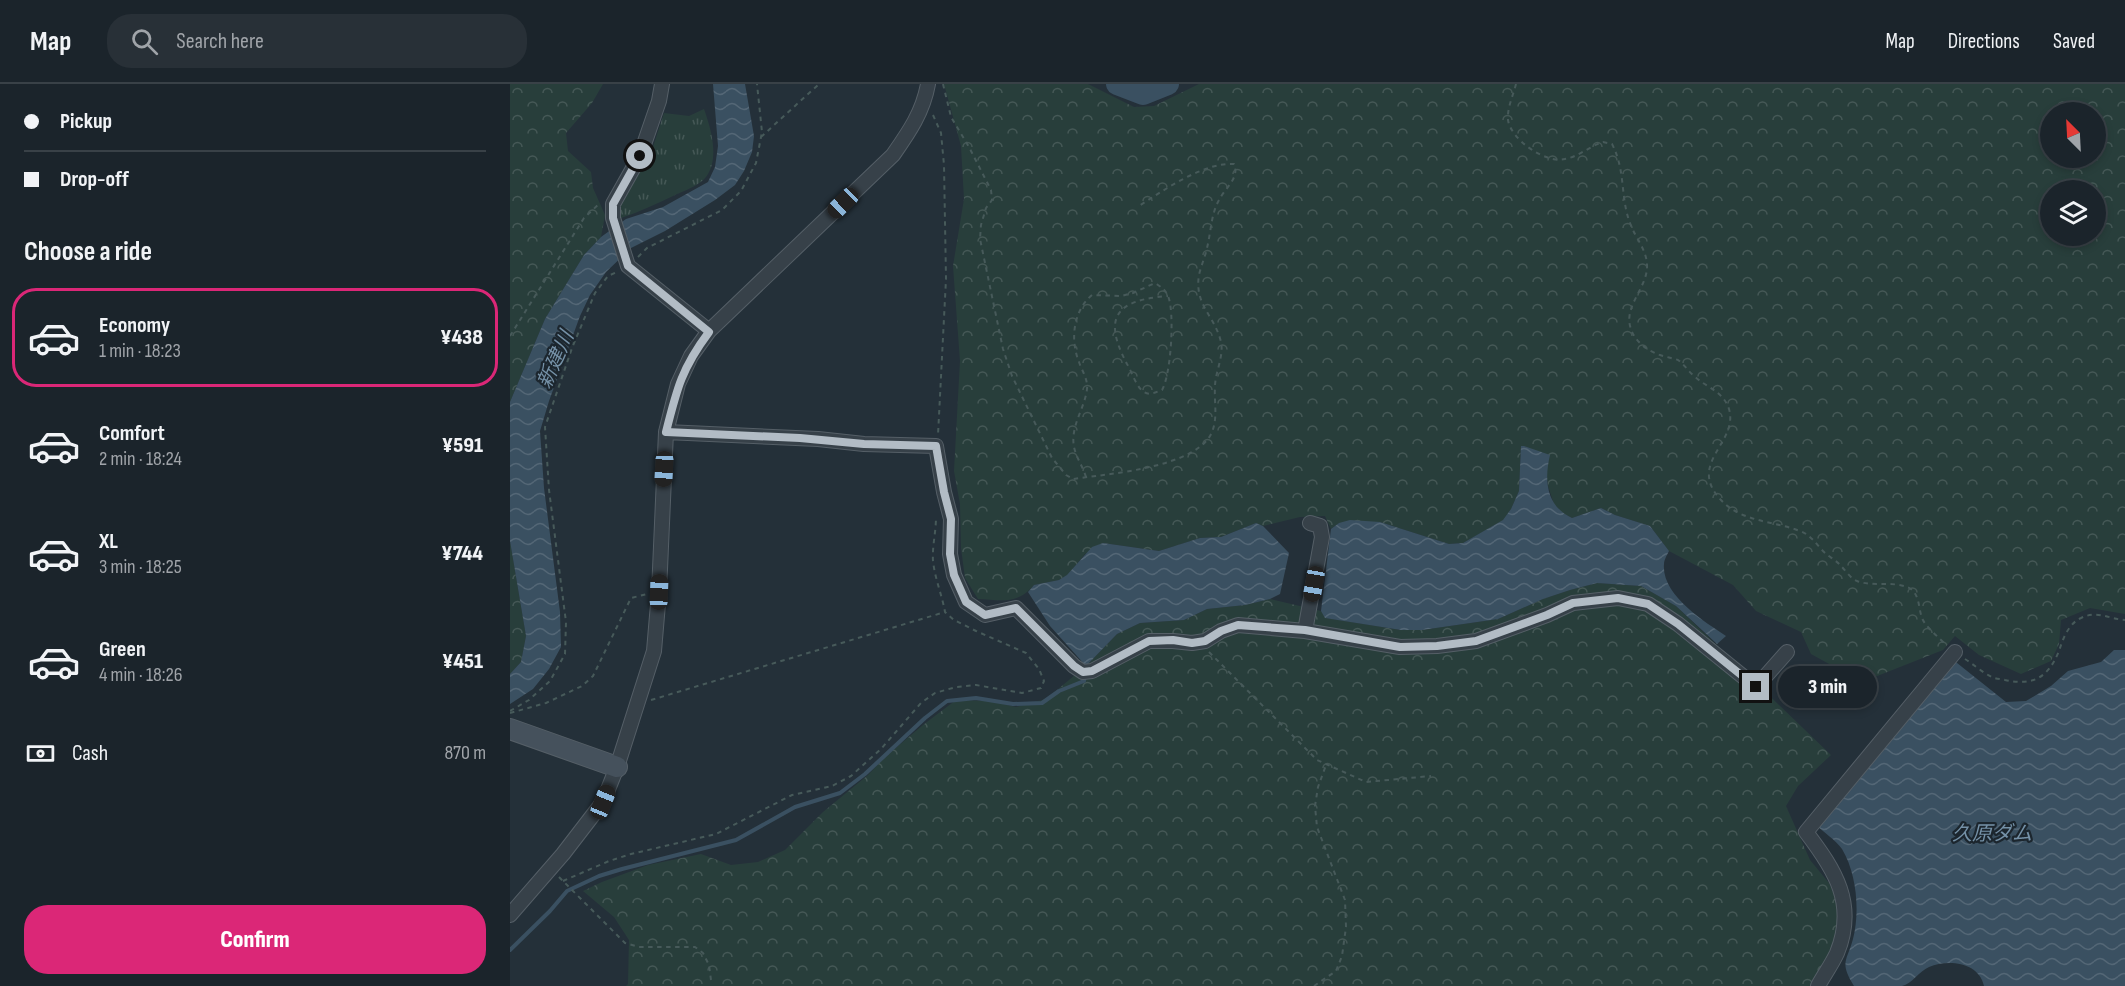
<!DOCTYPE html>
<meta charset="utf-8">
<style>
body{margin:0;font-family:"Sofia Sans Condensed","Noto Sans JP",sans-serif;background:#283037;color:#f1f3f6;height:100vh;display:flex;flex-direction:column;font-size:22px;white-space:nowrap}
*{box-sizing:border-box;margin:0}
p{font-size:20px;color:#a0a4a9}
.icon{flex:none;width:33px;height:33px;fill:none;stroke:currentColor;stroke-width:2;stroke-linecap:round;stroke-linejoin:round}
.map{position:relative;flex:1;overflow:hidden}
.panel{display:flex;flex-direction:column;background:#1b242b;width:510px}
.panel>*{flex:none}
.hud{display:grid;align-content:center;height:132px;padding:0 24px;background:#1b242b}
.needle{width:39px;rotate:336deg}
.tools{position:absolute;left:1530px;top:18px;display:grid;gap:12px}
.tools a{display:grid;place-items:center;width:66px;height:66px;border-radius:50%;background:#1b242b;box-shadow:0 3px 9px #0003,0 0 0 2px #394147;font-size:30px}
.end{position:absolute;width:27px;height:27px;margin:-14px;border:8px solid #b2bcc5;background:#111;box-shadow:0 0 0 3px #111}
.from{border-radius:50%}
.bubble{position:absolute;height:42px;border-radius:21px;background:#1b242b;box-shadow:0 3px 9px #0003,0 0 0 2px #394147;font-size:20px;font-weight:800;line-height:42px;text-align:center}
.car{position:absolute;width:18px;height:36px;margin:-18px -9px;border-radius:8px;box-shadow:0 0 4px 2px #0007;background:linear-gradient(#222 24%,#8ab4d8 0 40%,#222 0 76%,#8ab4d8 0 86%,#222 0)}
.hud b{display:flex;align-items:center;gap:21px;height:57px;font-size:22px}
.hud b+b{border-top:2px solid #394147}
.hud i{width:15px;height:15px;background:#f1f3f6}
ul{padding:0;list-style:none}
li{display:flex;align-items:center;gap:18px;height:99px;margin:0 12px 9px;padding:0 12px;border:3px solid transparent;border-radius:24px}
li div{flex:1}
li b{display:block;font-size:22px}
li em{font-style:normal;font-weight:800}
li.selected{border-color:#db2777}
li>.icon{width:54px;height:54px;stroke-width:1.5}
h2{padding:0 24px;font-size:27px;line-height:72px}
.pay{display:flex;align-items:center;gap:15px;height:66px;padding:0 24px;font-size:22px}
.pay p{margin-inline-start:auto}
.primary-button{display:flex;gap:12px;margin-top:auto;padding:12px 24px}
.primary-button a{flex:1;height:69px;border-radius:24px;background:#db2777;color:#fff;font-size:24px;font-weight:800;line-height:69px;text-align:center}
header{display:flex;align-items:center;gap:36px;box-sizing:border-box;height:84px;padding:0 30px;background:#1b242b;border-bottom:2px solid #394147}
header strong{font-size:28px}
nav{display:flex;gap:33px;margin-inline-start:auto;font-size:21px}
.search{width:420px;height:54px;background:#283037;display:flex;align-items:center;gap:15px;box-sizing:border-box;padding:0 21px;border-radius:24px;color:#a0a4a9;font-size:22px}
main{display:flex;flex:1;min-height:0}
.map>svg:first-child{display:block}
.grass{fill:url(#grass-tufts)}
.forest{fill:url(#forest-crowns);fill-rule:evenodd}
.water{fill:url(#water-waves)}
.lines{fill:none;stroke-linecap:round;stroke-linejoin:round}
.stream{stroke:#3a5061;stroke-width:4}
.river{stroke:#3a5061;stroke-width:22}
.street-casing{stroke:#555f67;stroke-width:16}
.secondary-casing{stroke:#555f67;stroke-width:22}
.path{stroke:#475a5a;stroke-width:2;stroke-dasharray:4.5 4.5;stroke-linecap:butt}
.street{stroke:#374149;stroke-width:14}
.secondary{stroke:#45515c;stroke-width:20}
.route{stroke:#b2bcc5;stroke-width:8}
.labels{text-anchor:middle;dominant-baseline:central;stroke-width:4.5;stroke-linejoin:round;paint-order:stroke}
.water-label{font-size:20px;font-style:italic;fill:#7591a7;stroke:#1c262e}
</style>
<header>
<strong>Map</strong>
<div class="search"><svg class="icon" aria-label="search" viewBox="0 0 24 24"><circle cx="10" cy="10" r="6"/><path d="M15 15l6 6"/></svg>Search here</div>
<nav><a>Map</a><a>Directions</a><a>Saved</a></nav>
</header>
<main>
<section class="panel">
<div class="hud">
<b><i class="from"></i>Pickup</b>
<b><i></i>Drop-off</b>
</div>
<h2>Choose a ride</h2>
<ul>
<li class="selected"><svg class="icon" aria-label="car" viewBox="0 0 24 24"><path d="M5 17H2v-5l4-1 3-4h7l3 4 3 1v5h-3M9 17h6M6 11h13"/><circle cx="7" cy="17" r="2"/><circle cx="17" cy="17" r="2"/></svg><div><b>Economy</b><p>1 min · 18:23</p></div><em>¥438</em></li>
<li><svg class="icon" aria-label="car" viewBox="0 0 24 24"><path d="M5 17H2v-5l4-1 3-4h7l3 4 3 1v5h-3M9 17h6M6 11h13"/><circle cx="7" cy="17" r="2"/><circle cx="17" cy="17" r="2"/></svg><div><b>Comfort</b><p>2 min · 18:24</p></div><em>¥591</em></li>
<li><svg class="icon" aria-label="car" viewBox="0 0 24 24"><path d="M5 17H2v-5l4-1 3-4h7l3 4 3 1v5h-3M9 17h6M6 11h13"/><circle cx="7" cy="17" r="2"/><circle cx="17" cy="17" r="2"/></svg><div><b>XL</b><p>3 min · 18:25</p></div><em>¥744</em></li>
<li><svg class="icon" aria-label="car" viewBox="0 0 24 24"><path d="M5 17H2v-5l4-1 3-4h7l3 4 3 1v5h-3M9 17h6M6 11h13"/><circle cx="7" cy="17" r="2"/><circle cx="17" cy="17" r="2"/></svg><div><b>Green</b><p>4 min · 18:26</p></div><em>¥451</em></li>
</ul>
<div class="pay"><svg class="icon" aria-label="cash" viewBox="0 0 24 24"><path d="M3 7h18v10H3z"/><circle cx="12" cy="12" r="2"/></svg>Cash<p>870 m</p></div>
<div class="primary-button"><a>Confirm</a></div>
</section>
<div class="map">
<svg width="1615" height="902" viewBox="0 0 1615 902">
<defs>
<pattern id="grass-tufts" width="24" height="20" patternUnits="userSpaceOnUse" patternTransform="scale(1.5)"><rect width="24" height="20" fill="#283e3b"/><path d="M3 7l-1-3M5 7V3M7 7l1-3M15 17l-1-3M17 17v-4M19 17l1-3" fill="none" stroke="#455856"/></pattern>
<pattern id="forest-crowns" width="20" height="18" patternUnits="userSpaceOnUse" patternTransform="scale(1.5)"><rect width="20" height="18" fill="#283e3b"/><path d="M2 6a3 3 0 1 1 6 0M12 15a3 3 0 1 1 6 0" fill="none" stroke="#455856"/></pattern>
<pattern id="water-waves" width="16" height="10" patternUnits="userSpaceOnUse" patternTransform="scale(1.5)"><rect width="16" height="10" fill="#3a5061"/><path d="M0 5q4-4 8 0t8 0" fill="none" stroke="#546776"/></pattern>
</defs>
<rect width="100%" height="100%" fill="#243039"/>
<!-- grass -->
<path class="grass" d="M 194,25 C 201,45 210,75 196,93 C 189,102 173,107 163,112 C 146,120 129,128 111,134 L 111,120 L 142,66 L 154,29 L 179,32 Z"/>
<!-- forest -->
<path class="forest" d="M 0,0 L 93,0 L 82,19 L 56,49 L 58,67 L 81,88 L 83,104 L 95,131 L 91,153 L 74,171 L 35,235 L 0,318 Z
M 434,0 L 578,0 L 624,23 L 644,22 L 689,0 L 1615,0 L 1615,530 L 1580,524 L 1551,536 L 1549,560 L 1541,577 L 1511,590 L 1469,571 L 1445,552 L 1433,566 L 1352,598 L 1301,570 L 1291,548 L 1246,527 L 1223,501 L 1159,467 L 1140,442 L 1105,431 L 1091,424 L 1062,434 L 1050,428 L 1044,420 L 1038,402 L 1036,387 L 1028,368 L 1014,362 L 1011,362 L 1009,407 L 1001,425 L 994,436 L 953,459 L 939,460 L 870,438 L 829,439 L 821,445 L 815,432 L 790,433 L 753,442 L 746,439 L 711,453 L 690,454 L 649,467 L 593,459 L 575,470 L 558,491 L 549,496 L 524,501 C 507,521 492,516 468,515 L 455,494 L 451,464 L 450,420 L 444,387 L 450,277 L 443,182 L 454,115 L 451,62 ZM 1540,28 L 1586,28 L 1586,74 L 1540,74 ZM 1540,106 L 1586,106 L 1586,152 L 1540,152 Z
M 0,457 L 16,552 L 11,578 L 0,590 Z
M 1087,499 L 1131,502 L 1166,522 L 1321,671 L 1288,702 L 1276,722 L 1300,776 L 1319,799 L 1328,820 L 1327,855 L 1301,902 L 116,902 L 118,900 L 119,856 L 104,833 L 73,807 L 92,798 L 138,781 L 191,770 L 221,781 L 248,778 L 275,766 L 313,728 L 358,691 L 375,673 L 413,641 L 446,616 L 480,617 L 506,623 L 536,615 L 576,582 L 607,550 L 630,539 L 674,536 L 697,525 L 735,521 L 760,515 L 811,527 L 816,534 L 891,546 L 912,546 L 988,535 L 1033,515 L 1060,506 Z"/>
<!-- water -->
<path class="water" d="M 203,0 L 235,0 L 244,52 L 242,68 L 234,87 L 225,101 L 205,116 L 155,147 L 121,164 L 96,188 L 80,211 L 70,232 L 39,317 L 30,347 L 34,404 L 50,528 L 51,563 L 39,585 L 23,605 L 0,620 L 0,590 L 11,578 L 16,552 L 0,457 L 0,318 L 35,235 L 74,171 L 91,153 L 116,135 L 153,123 L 198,98 L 205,83 L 208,62 Z
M 1011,362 L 1014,362 L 1040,371 C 1034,396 1036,422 1062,434 L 1091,424 L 1105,431 L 1140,442 L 1159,467 C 1157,471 1154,476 1154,480 C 1151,511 1195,538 1216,552 L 1207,560 L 1166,522 L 1131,502 L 1087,499 L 1060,506 L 1033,515 L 988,535 L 912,546 L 891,546 L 815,534 L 811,527 L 821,445 L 829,439 L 840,436 L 870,438 L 939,460 L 953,459 L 993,436 L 1001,425 L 1009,407 Z
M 746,439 L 753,442 L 779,469 L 770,510 L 760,515 L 735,521 L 697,525 L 674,536 L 630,539 L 607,550 L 576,582 L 540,542 L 518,508 L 524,501 L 549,496 L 557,491 L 582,463 L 593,459 L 649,467 L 690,454 L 711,453 Z
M 1604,566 L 1615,566 L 1615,902 L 1474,902 C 1469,878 1438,875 1419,883 C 1409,887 1402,900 1392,902 C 1377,902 1359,902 1344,902 C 1329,877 1337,878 1343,855 C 1350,828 1347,790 1332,765 C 1326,756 1313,748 1305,740 L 1442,575 L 1496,618 L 1516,617 L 1541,602 L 1558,587 L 1591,578 Z"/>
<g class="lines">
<!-- stream -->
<path class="stream" d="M 0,866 L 40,827 L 57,807 L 89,792 L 112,785 L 226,756 L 285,723 L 330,709 L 355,690 L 415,634 L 437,617 L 466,614 L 503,620 L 532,619 L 549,607 L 574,597 L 575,591"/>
<!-- river -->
<path class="river" d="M 607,0 L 633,10 L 658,0"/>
<defs>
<path id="street" d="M 152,0 L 149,17 L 130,72 L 103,120 L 103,134 L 118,182 L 199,247
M 156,348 L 308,355 L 354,360 L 426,362 L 434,408 L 441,435 L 440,470 L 444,491 L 456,518 L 475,531 L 506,524 L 564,582 L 573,588 L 582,587 L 639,557 L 663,557 L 682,559 L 695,557 L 711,547 L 728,541 L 795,547 L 890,563 L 927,562 L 966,557 L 1037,531 L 1063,519 L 1108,514 L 1138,520 L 1168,540 L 1246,603 L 1277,568
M 795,547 L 812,453 L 810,442 L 800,439
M 0,831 L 53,770 L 93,718 L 107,683 L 144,567 L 149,508 L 156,348 L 168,300 L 181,272 L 199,247 L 383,71 C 399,48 413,28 418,0
M 1308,902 C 1314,891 1322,880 1327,869 C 1347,820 1325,786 1296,748 L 1445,568"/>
<path id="secondary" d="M 0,645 L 107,683"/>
</defs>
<!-- street casing -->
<use href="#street" class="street-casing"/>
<!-- secondary casing -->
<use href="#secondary" class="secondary-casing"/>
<!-- path -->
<path class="path" d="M 433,0 L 441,33 L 459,63 L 481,106 L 482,116 L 476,124 L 471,141 L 470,155 L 493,265 L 502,292 L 542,374 L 556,391 L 563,395 C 596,390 687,384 702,348 C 708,333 704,319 705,303 C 705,288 714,273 711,258 C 705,232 684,221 689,191 C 691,182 695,173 697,164 C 701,148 701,130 709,116 C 715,104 730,94 724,80 C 694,78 654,106 629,122
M 1006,0 C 1003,12 997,24 998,36 C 1001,56 1036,80 1055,75 C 1068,73 1080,62 1093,58 L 1102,60 C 1116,87 1110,113 1120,139 C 1126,156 1138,166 1137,185 C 1135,206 1113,224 1121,245 C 1125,258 1138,267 1150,271 C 1156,273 1162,274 1168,276 C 1174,280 1178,287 1184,292 C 1197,304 1213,307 1219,325 C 1229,359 1176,379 1211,416 C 1231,438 1264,437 1290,447 C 1301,451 1306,460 1314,468 C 1319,473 1326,476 1331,482 C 1336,487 1341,495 1347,497 C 1362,503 1382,497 1397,503 C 1410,508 1408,523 1412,534 C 1416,544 1429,553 1436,561
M 423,31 L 431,49 L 434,81 L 436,195 L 428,351
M 251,53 L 309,0
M 128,173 L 137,164 L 212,126 L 231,107 L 246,79 L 252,48 L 247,0
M 0,252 L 74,134 L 90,119
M 576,393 C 573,383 566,373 564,363 C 560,342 575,324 577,305 C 578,295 572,287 569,278 C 560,256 563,227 582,211 L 611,212 L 623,209 L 645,199 C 651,203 655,205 658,212 C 665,228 661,291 652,306 C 646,308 640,312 634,308 C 626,303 622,288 617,280 C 592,233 606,216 658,212
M 699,568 L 807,676 L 856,698 L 921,692
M 1455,575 C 1463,580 1473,589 1482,593 C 1486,595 1491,595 1495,596 C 1523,602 1538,594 1549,567 C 1553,555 1558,540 1571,534 C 1587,526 1599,535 1615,536
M 141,616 L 435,528
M 0,627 L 19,616 L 40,597 L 55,570 L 56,538 L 39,406 L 35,343 L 62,264 L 85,209 L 98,192 L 107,188
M 0,629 L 36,619 L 72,602 L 83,592 L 121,514 L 137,510
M 49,793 L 115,859 L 129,863 L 185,863 L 193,869 L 199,881 L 201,896
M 53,797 L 99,777 L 121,770 L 206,750 L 282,711 L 322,702 L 341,692 L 371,665 L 411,619 L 425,609 L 446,603 L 466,601 L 512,609 L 531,604 L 534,597 L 529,585 L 516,569 L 466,547 L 444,536 L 435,528 C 432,511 425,495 423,477 C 422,463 426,448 426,433
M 804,902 L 826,887 L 832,872 L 836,843 L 835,816 L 807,743 L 805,722 L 808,703 L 816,681"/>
<!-- street -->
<use href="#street" class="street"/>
<!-- secondary -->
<use href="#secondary" class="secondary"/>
</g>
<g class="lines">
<!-- route -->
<path class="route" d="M 130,72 L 103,120 L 103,134 L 118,182 L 199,248 C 172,284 167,304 156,348 L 290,354 L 354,360 L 426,362 L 434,408 L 441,435 L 440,470 L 444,491 L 456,518 L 475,531 L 506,524 L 564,582 L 573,588 L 582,587 L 639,557 L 663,556 L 682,559 L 695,557 L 711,547 L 728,541 L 795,546 L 890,563 L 927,562 L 966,557 L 1037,531 L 1063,519 L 1108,514 L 1138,520 L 1168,540 L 1246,603"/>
</g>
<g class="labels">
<!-- water labels -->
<g class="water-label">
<text transform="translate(46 276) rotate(-66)">新建川</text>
<text x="1482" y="750">久原ダム</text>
</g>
</g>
</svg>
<div class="tools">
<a><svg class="needle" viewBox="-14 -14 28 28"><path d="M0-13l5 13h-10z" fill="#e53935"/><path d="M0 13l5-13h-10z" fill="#a0a4a9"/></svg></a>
<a><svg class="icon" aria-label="layers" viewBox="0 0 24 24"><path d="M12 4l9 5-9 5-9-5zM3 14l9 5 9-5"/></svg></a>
</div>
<i class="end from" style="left:130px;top:72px"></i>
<i class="end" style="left:1246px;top:603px"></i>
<div class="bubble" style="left:1268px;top:582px;width:99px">3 min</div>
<i class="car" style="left:333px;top:119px;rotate:226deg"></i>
<i class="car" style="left:154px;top:385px;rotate:183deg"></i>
<i class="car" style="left:804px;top:500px;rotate:190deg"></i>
<i class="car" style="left:149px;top:508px;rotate:2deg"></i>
<i class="car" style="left:93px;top:718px;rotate:22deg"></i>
</div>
</main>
